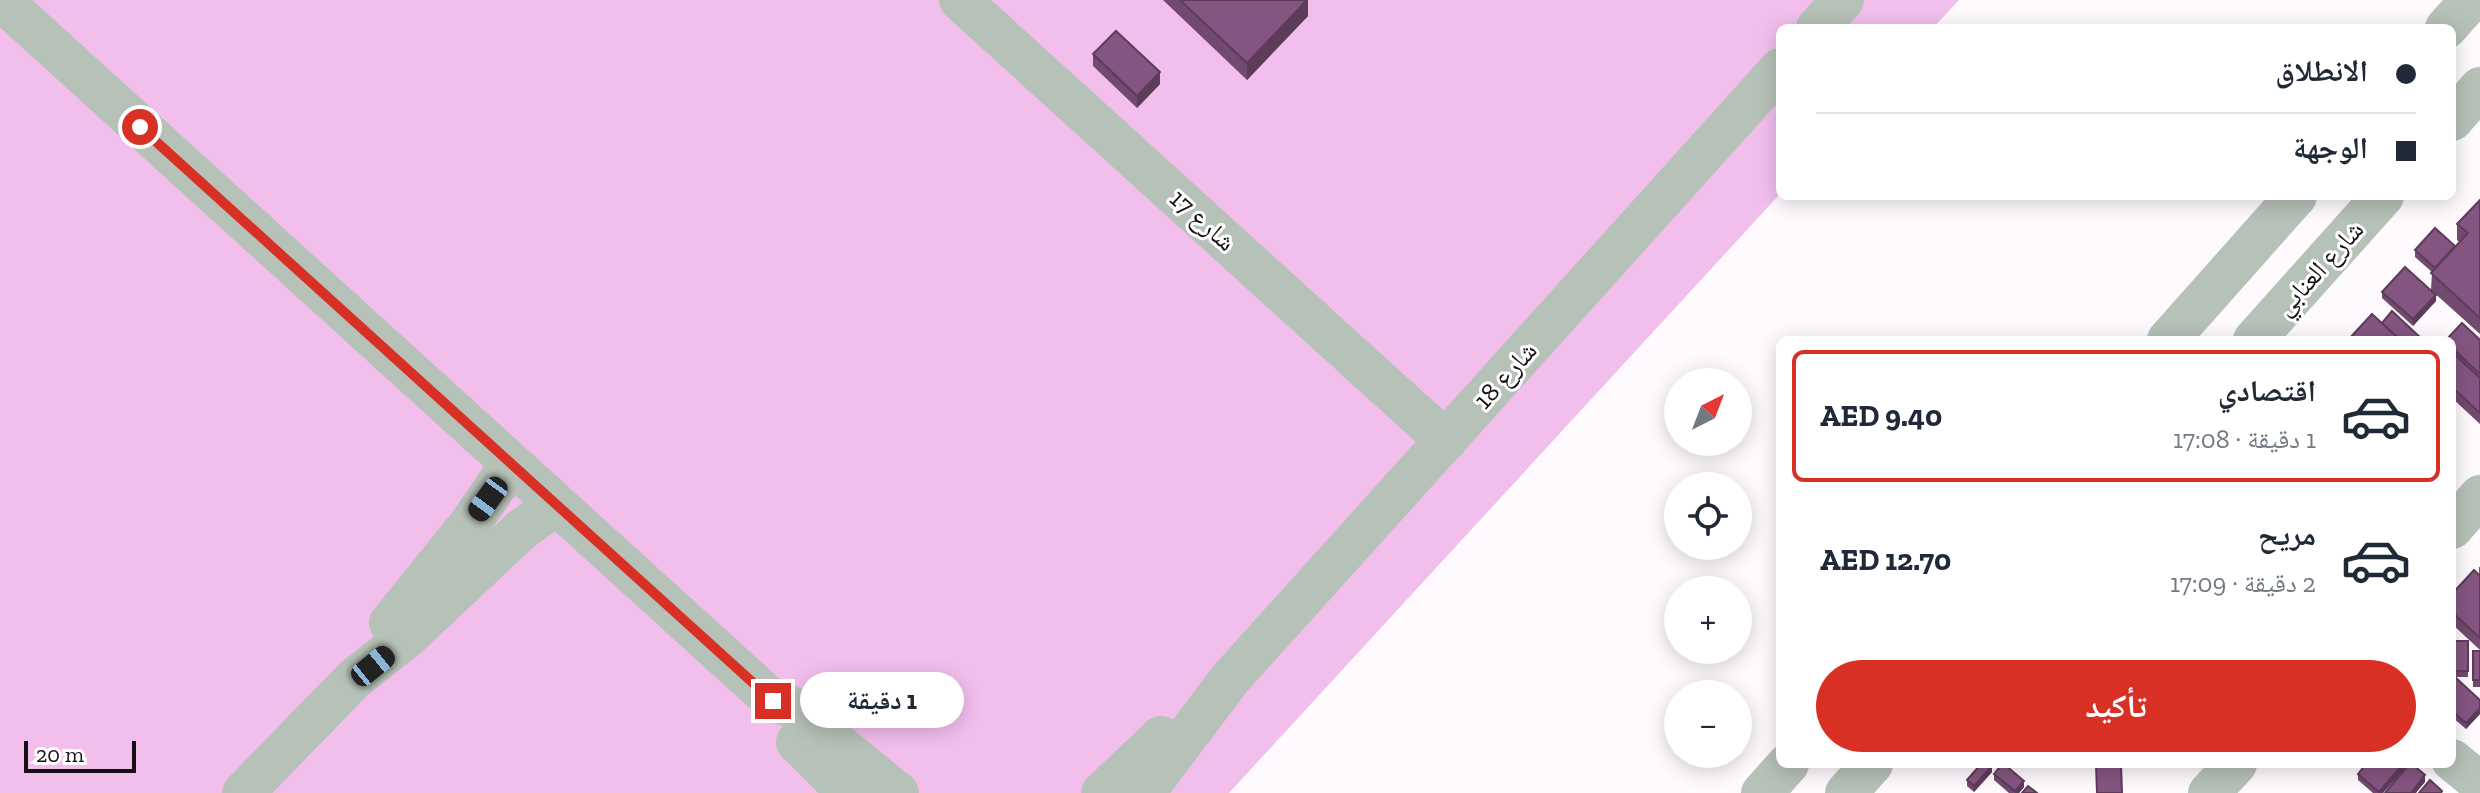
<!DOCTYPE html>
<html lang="ar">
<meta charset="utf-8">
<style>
body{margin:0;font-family:"Zilla Slab","Noto Naskh Arabic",serif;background:#f2f2f3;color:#1f2937;direction:rtl;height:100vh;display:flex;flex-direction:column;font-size:30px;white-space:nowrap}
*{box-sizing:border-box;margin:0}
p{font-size:26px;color:#747a83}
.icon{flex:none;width:44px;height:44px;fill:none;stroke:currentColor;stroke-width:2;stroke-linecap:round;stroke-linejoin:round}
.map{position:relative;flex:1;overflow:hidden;direction:ltr}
.drawer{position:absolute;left:1776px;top:336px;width:680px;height:432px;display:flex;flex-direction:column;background:#fff;border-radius:12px;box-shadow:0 4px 20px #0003;direction:rtl}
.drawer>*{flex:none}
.hud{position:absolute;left:1776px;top:24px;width:680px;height:176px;border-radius:12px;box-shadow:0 4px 20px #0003;direction:rtl;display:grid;align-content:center;height:176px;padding:0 40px;background:#fff}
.needle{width:52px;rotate:42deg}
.controls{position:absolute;left:1664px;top:368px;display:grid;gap:16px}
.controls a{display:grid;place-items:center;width:88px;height:88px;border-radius:50%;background:#fff;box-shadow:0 4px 20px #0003;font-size:40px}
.scale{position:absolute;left:24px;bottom:20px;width:112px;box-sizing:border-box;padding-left:8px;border:4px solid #170f16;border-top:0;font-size:22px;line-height:28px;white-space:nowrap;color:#170f16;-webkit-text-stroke:6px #fff;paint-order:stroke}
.end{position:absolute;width:36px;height:36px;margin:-18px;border:10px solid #d93025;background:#fff;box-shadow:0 0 0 4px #fff}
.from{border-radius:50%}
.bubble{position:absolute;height:56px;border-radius:28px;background:#fff;box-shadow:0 4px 20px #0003;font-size:26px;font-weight:700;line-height:56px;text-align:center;direction:rtl}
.car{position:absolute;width:24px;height:48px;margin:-24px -12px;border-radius:10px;box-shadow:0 0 6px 2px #0007;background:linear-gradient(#222 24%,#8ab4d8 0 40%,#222 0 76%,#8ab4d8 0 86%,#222 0)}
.hud b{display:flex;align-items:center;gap:28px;height:76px;font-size:30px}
.hud b+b{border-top:2px solid #e0e1e3}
.hud i{width:20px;height:20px;background:#1f2937}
ul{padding:14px 0 0;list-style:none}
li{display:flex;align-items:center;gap:24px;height:132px;margin:0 16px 12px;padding:0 24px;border:4px solid transparent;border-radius:12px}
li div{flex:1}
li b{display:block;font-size:30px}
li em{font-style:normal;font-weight:700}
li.on{border-color:#d93025}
li>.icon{width:72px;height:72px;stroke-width:1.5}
.primary-button{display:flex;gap:16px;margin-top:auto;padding:16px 40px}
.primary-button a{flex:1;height:92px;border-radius:48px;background:#d93025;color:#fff;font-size:32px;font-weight:700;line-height:92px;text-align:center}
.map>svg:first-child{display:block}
.green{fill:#f2bfed}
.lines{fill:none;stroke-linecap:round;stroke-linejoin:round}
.minor{stroke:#b6c1b7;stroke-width:42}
.wall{fill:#72496f}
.shaded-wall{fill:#5d3c5a}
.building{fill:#855581;stroke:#5d3c5a;stroke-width:2}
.route{stroke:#d93025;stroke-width:10}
.labels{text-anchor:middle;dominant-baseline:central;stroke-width:6;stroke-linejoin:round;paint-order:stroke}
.street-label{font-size:26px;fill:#170f16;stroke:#fff}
</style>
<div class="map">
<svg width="2480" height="793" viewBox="0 0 2480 793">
<rect width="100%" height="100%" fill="#fffafe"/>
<!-- green -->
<path class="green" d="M 0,0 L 1959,0 L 1933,28 L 1780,28 L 1780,194 L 1229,793 L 0,793 Z"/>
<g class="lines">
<!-- minor -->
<path class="minor" d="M 1,0 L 773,701 L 792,707 L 898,793
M 960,0 L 1446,441
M 1817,28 L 1843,0
M 2446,28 L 2471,0
M 2452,120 L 2480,88
M 2168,340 L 2296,196
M 2254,340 L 2383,196
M 2452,528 L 2480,496
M 390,623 L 469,525 L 511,464
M 797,742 L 848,793
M 2452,760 L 2480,783
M 243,793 L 355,678 L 406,638 L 521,530 L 554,506
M 1102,793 L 1161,737
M 1144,793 L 1230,679 L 1780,69
M 1762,793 L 1788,764
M 1846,793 L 1872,764
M 2209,793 L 2236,764"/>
</g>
<!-- wall -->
<path class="wall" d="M 1163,0 L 1308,0 L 1308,16 L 1247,80 Z
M 1093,54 L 1160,84 L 1137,108 L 1093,66 Z
M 2480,200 L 2480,334 L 2431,290 L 2432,272 L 2415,257 L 2415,250 L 2455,247 L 2459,242 L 2457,240 L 2457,224 Z
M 2382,292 L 2436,301 L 2413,326 L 2382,298 Z
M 2452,340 L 2480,340 L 2480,424 L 2452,398 Z
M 2479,567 L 2480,567 L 2480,650 L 2452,624 L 2452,594 L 2479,575 Z
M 2452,641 L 2468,641 L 2468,677 L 2452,677 Z
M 2473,651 L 2480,651 L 2480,687 L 2473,687 Z
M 2452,682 L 2480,700 L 2480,714 L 2466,729 L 2452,717 Z
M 2405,764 L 2405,768 L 2383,793 L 2373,793 L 2358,780 L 2358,774 Z
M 1992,772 L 1974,792 L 1967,786 L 1967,780 Z
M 1994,774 L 2024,787 L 2019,793 L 2009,793 L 1994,780 Z"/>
<!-- shaded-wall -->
<path class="shaded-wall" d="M 1308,0 L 1308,16 L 1247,80 L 1247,63 Z
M 1160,72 L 1160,84 L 1137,108 L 1137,96 Z
M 2436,295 L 2436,301 L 2413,326 L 2413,319 Z
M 2480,708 L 2480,714 L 2466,729 L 2466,723 Z
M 2403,764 L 2405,764 L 2405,768 L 2383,793 L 2379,793 Z
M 1992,766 L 1992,772 L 1974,792 L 1974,786 Z
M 2425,775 L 2425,782 L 2416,793 L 2411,793 Z
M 2024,781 L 2024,787 L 2019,793 L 2015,793 L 2015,791 Z"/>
<!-- building -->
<path class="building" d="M 1180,0 L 1307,0 L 1247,63 Z
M 1116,31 L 1160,72 L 1137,96 L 1093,54 Z
M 2480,200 L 2480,318 L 2431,273 L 2468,233 L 2457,224 Z
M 2435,228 L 2455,246 L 2435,268 L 2415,250 Z
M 2405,267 L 2436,295 L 2413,319 L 2382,292 Z
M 2392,311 L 2423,340 L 2400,340 L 2382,323 Z
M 2372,314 L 2400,340 L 2348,340 Z
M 2462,323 L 2480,340 L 2480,374 L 2452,348 L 2452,340 L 2446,340 Z
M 2452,352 L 2480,378 L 2480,413 L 2452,387 Z
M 2474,570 L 2480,576 L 2480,638 L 2452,612 L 2452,594 Z
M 2452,641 L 2468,641 L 2468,671 L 2452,671 Z
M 2473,651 L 2480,651 L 2480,680 L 2473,680 Z
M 2456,678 L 2480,700 L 2480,708 L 2466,723 L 2452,711 L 2452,682 Z
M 1981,764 L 1989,764 L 1992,766 L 1974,786 L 1967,780 Z
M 2002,764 L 2004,764 L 2024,781 L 2015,791 L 1994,774 Z
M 2096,764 L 2121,764 L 2122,793 L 2097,793 Z
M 2366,764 L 2403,764 L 2379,792 L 2358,774 Z
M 2409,764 L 2412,764 L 2425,775 L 2411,793 L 2385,793 Z
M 2430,780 L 2442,791 L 2441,793 L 2419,793 Z
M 2028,786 L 2037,793 L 2022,793 Z"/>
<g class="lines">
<!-- route -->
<path class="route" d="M 140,127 L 773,701"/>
</g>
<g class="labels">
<!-- street labels -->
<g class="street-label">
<text transform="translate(1203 220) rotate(42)">شارع 17</text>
<text transform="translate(2319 268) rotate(-48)">شارع العنابي</text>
<text transform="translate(1505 375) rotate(-48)">شارع 18</text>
</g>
</g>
</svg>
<div class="controls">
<a><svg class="needle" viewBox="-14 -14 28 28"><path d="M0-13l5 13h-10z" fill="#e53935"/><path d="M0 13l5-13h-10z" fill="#747a83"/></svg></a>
<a><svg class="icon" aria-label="locate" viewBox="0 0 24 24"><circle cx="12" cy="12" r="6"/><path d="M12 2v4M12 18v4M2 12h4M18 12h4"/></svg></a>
<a>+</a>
<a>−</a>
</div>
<div class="scale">20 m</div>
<i class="end from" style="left:140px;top:127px"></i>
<i class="end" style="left:773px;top:701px"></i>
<div class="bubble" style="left:800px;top:672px;width:164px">1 دقيقة</div>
<i class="car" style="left:488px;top:499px;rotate:216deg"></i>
<i class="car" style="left:373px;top:666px;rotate:51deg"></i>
<div class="hud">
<b><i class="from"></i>الانطلاق</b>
<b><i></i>الوجهة</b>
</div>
<section class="drawer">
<ul>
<li class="on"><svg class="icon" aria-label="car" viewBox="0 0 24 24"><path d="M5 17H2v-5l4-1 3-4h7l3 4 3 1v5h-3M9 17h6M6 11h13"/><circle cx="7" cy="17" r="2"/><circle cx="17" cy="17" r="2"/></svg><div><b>اقتصادي</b><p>1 دقيقة · 17:08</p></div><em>AED 9.40</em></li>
<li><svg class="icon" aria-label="car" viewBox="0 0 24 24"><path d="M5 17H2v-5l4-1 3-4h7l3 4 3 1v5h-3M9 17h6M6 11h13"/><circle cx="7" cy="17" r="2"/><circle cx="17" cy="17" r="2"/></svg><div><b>مريح</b><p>2 دقيقة · 17:09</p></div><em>AED 12.70</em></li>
</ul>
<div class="primary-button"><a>تأكيد</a></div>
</section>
</div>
